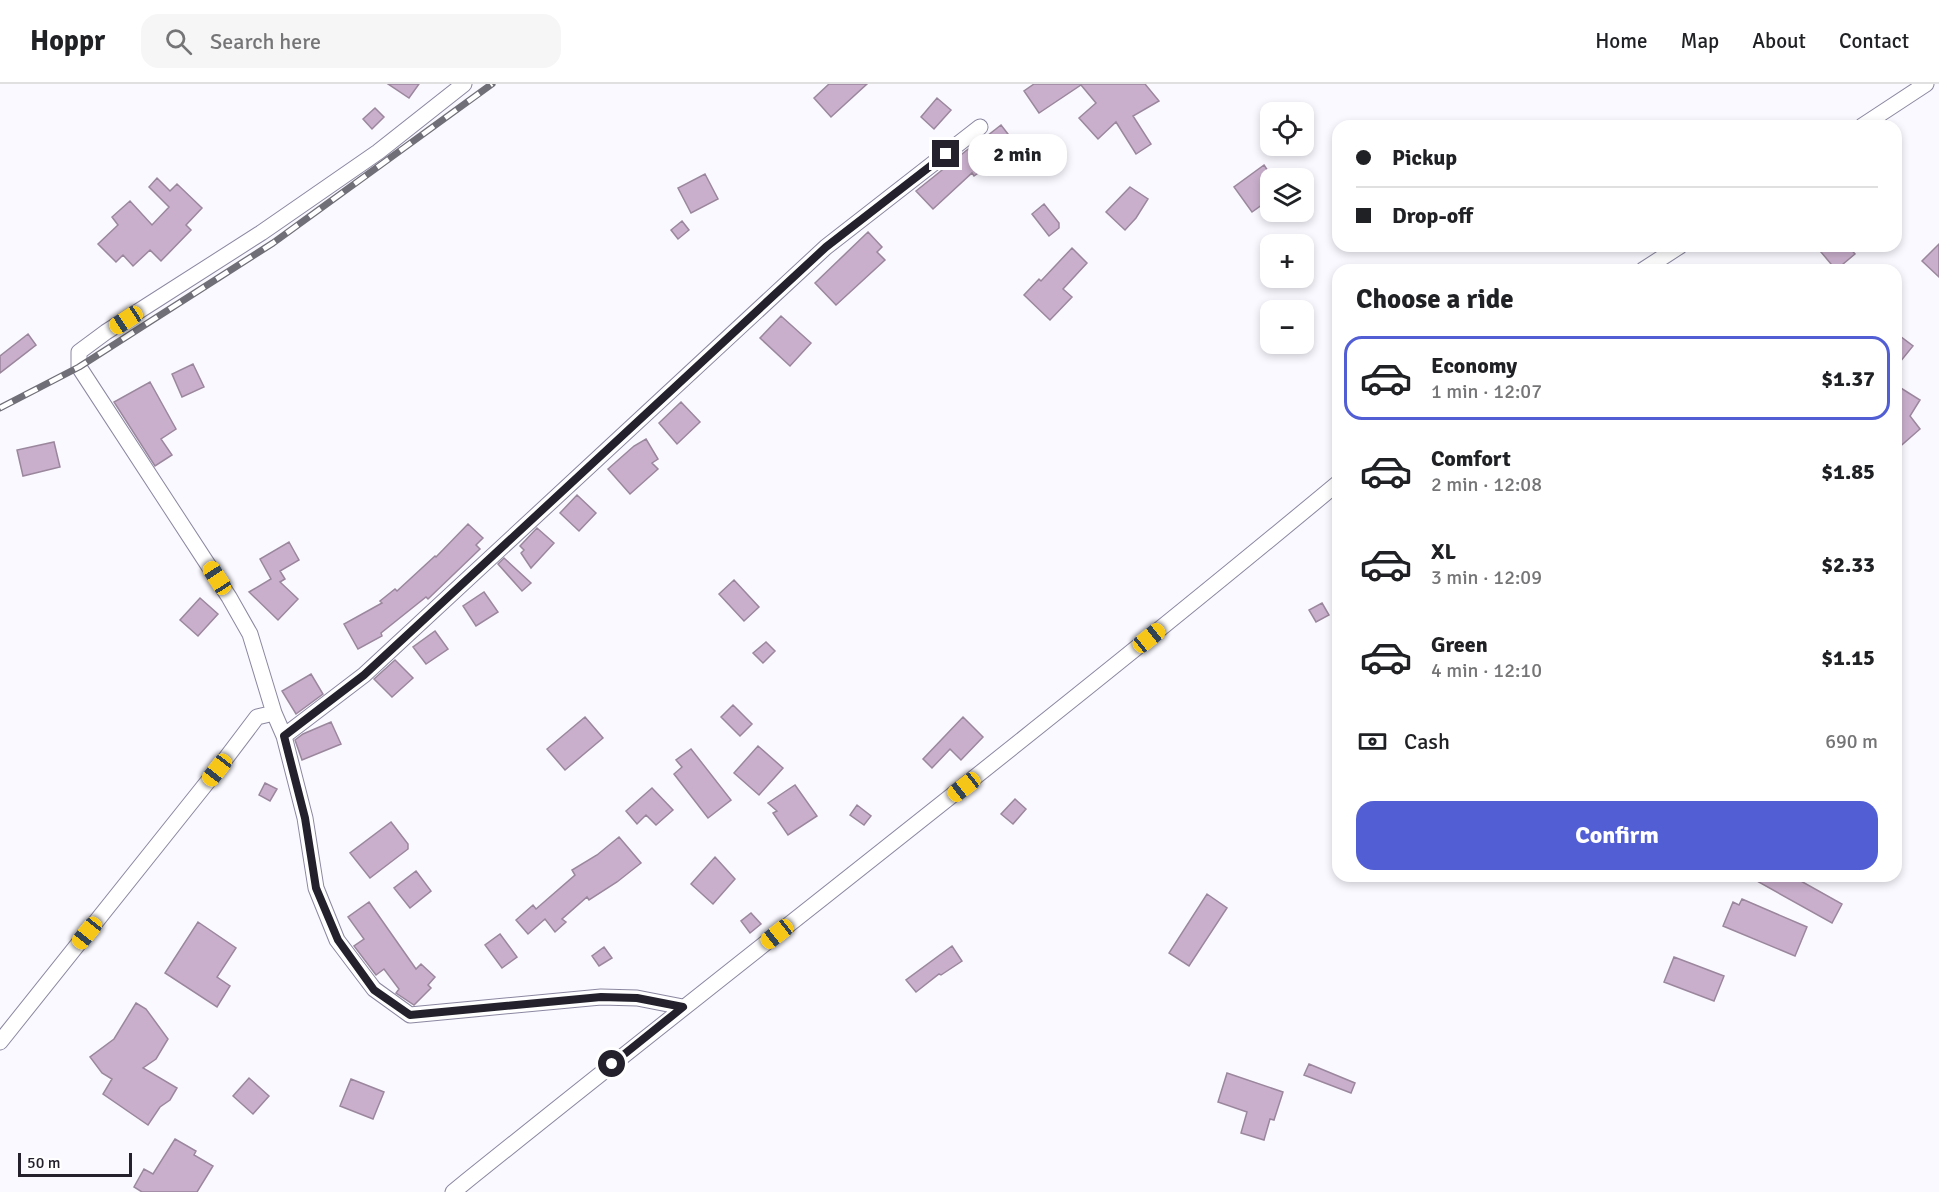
<!DOCTYPE html>
<meta charset="utf-8">
<style>
body{margin:0;font-family:Signika,sans-serif;background:#f6f6f6;color:#202124;height:100vh;display:flex;flex-direction:column;font-size:22px;white-space:nowrap}
*{box-sizing:border-box;margin:0}
p{font-size:20px;color:#757577}
.icon{flex:none;width:33px;height:33px;fill:none;stroke:currentColor;stroke-width:2;stroke-linecap:round;stroke-linejoin:round}
.map{position:relative;flex:1;overflow:hidden}
.panel{position:absolute;left:1332px;top:180px;width:570px;height:618px;display:flex;flex-direction:column;background:#fff;border-radius:18px;box-shadow:0 3px 9px #0003}
.panel>*{flex:none}
.hud{position:absolute;left:1332px;top:36px;width:570px;height:132px;border-radius:18px;box-shadow:0 3px 9px #0003;display:grid;align-content:center;height:132px;padding:0 24px;background:#fff}
.tools{position:absolute;left:1260px;top:18px;display:grid;gap:12px}
.tools a{display:grid;place-items:center;width:54px;height:54px;border-radius:12px;background:#fff;box-shadow:0 3px 9px #0003;font-size:30px}
.scale{position:absolute;left:18px;bottom:15px;width:114px;box-sizing:border-box;padding-left:6px;border:3px solid #24212c;border-top:0;font-size:16px;line-height:21px;white-space:nowrap;color:#24212c;-webkit-text-stroke:4px #fff;paint-order:stroke}
.end{position:absolute;width:27px;height:27px;margin:-14px;border:8px solid #24212c;background:#fff;box-shadow:0 0 0 3px #fff}
.from{border-radius:50%}
.bubble{position:absolute;height:42px;border-radius:18px;background:#fff;box-shadow:0 3px 9px #0003;font-size:20px;font-weight:700;line-height:42px;text-align:center}
.car{position:absolute;width:18px;height:36px;margin:-18px -9px;border-radius:8px;box-shadow:0 0 4px 2px #0007;background:linear-gradient(#f5c518 24%,#345 0 40%,#f5c518 0 76%,#345 0 86%,#f5c518 0)}
.hud b{display:flex;align-items:center;gap:21px;height:57px;font-size:22px}
.hud b+b{border-top:2px solid #e0e0e0}
.hud i{width:15px;height:15px;background:#202124}
ul{padding:0;list-style:none}
li{display:flex;align-items:center;gap:18px;height:84px;margin:0 12px 9px;padding:0 12px;border:3px solid transparent;border-radius:18px}
li div{flex:1}
li b{display:block;font-size:22px}
li em{font-style:normal;font-weight:700}
li.selected{border-color:#525ed4}
li>.icon{width:54px;height:54px;stroke-width:1.5}
h2{padding:0 24px;font-size:27px;line-height:72px}
.pay{display:flex;align-items:center;gap:15px;height:66px;padding:0 24px;font-size:22px}
.pay p{margin-inline-start:auto}
.primary-button{display:flex;gap:12px;margin-top:auto;padding:12px 24px}
.primary-button a{flex:1;height:69px;border-radius:18px;background:#525ed4;color:#fff;font-size:24px;font-weight:700;line-height:69px;text-align:center}
header{display:flex;align-items:center;gap:36px;box-sizing:border-box;height:84px;padding:0 30px;background:#fff;border-bottom:2px solid #e0e0e0}
header strong{font-size:28px}
nav{display:flex;gap:33px;margin-inline-start:auto;font-size:21px}
.search{width:420px;height:54px;background:#f6f6f6;display:flex;align-items:center;gap:15px;box-sizing:border-box;padding:0 21px;border-radius:18px;color:#757577;font-size:22px}
.map>svg:first-child{display:block}
.building{fill:#c9afcc;stroke:#9b879d;stroke-width:1.5}
.lines{fill:none;stroke-linecap:round;stroke-linejoin:round}
.street-casing{stroke:#8c87a1;stroke-width:17}
.street{stroke:#fff;stroke-width:15}
.rail-casing{stroke:#706e77;stroke-width:7}
.rail{stroke:#fff;stroke-width:4.5;stroke-dasharray:14;stroke-linecap:butt}
.route{stroke:#24212c;stroke-width:8}
</style>
<header>
<strong>Hoppr</strong>
<div class="search"><svg class="icon" aria-label="search" viewBox="0 0 24 24"><circle cx="10" cy="10" r="6"/><path d="M15 15l6 6"/></svg>Search here</div>
<nav><a>Home</a><a>Map</a><a>About</a><a>Contact</a></nav>
</header>
<div class="map">
<svg width="1939" height="1108" viewBox="0 0 1939 1108">
<rect width="100%" height="100%" fill="#faf9ff"/>
<!-- building -->
<path class="building" d="M 388,0 L 419,0 L 409,14 Z
M 829,0 L 867,0 L 831,33 L 814,14 Z
M 1034,0 L 1145,0 L 1159,17 L 1133,32 L 1151,60 L 1136,70 L 1116,38 L 1098,55 L 1079,34 L 1096,19 L 1081,1 L 1039,29 L 1024,7 Z
M 937,14 L 951,26 L 934,45 L 921,33 Z
M 375,24 L 384,33 L 372,45 L 363,35 Z
M 1001,41 L 1018,63 L 996,80 L 994,78 L 974,92 L 972,89 L 933,125 L 916,107 L 977,58 L 978,59 Z
M 1264,81 L 1270,90 L 1270,115 L 1252,128 L 1234,103 Z
M 705,90 L 718,115 L 691,129 L 678,104 Z
M 157,94 L 170,107 L 177,100 L 202,124 L 186,141 L 191,146 L 161,177 L 150,166 L 133,182 L 123,171 L 116,178 L 98,160 L 118,141 L 112,133 L 130,117 L 152,141 L 169,123 L 149,103 Z
M 1130,103 L 1148,115 L 1136,134 L 1125,146 L 1106,128 Z
M 1044,120 L 1059,139 L 1059,144 L 1049,152 L 1032,130 Z
M 682,137 L 689,146 L 678,155 L 671,146 Z
M 868,148 L 882,163 L 877,168 L 885,176 L 836,221 L 815,199 Z
M 1939,160 L 1939,193 L 1922,177 Z
M 1828,162 L 1848,162 L 1855,170 L 1836,186 L 1821,168 Z
M 1072,164 L 1087,179 L 1063,205 L 1072,213 L 1050,236 L 1024,211 L 1039,195 L 1041,197 Z
M 781,232 L 811,259 L 790,282 L 760,254 Z
M 1896,249 L 1913,262 L 1896,283 Z
M 28,250 L 36,261 L 0,289 L 0,272 Z
M 193,280 L 204,303 L 182,313 L 172,290 Z
M 150,298 L 176,345 L 161,355 L 172,371 L 155,382 L 114,318 Z
M 1896,301 L 1920,316 L 1910,332 L 1920,345 L 1896,366 Z
M 681,318 L 700,338 L 677,360 L 659,339 Z
M 646,355 L 658,375 L 652,379 L 658,385 L 630,410 L 608,385 L 634,362 Z
M 54,358 L 60,383 L 23,392 L 17,366 Z
M 577,411 L 596,429 L 579,447 L 560,429 Z
M 468,440 L 483,454 L 476,461 L 480,465 L 428,515 L 426,513 L 381,549 L 382,552 L 358,565 L 344,540 L 382,519 L 380,517 L 395,505 L 397,507 L 435,472 L 436,473 Z
M 537,444 L 554,459 L 531,484 L 521,469 L 524,466 L 520,462 Z
M 289,458 L 299,476 L 280,487 L 285,495 L 280,498 L 298,515 L 278,536 L 249,508 L 271,495 L 260,475 Z
M 504,474 L 531,499 L 522,507 L 498,480 Z
M 734,496 L 759,523 L 744,537 L 719,510 Z
M 484,508 L 498,528 L 476,542 L 463,522 Z
M 200,514 L 218,530 L 198,552 L 180,536 Z
M 1322,519 L 1329,531 L 1316,538 L 1309,526 Z
M 435,547 L 448,565 L 426,580 L 413,563 Z
M 766,558 L 775,567 L 763,579 L 753,569 Z
M 395,576 L 413,594 L 392,613 L 374,595 Z
M 311,590 L 323,610 L 296,630 L 282,607 Z
M 733,621 L 752,640 L 740,652 L 721,633 Z
M 585,633 L 603,654 L 565,686 L 547,665 Z
M 963,633 L 983,653 L 961,676 L 950,665 L 932,684 L 923,675 Z
M 331,638 L 341,660 L 302,676 L 295,656 L 303,650 Z
M 758,662 L 783,684 L 759,711 L 734,689 Z
M 691,665 L 731,716 L 708,734 L 674,690 L 682,683 L 676,676 Z
M 265,699 L 277,705 L 270,717 L 259,711 Z
M 795,701 L 817,732 L 788,751 L 773,729 L 777,727 L 768,719 Z
M 652,704 L 673,726 L 656,741 L 646,731 L 637,740 L 626,727 Z
M 1015,715 L 1026,725 L 1013,740 L 1001,730 Z
M 857,721 L 871,732 L 864,741 L 850,731 Z
M 391,738 L 408,760 L 408,765 L 370,794 L 350,769 Z
M 619,753 L 641,779 L 617,798 L 589,816 L 587,813 L 562,835 L 566,838 L 555,848 L 545,835 L 528,850 L 516,836 L 533,821 L 536,825 L 575,791 L 572,786 L 597,771 Z
M 715,773 L 735,795 L 713,820 L 691,800 Z
M 416,787 L 431,807 L 410,824 L 394,804 Z
M 1748,792 L 1792,792 L 1842,820 L 1832,839 Z
M 1207,810 L 1227,824 L 1189,882 L 1169,869 Z
M 1742,815 L 1807,843 L 1795,872 L 1723,842 L 1733,818 L 1739,821 Z
M 369,818 L 416,885 L 421,880 L 435,893 L 428,901 L 431,904 L 414,921 L 396,909 L 399,905 L 384,885 L 376,891 L 354,862 L 364,855 L 348,833 Z
M 751,829 L 761,840 L 750,849 L 741,837 Z
M 198,838 L 236,864 L 217,893 L 230,902 L 217,923 L 165,889 Z
M 500,850 L 517,873 L 502,884 L 485,861 Z
M 952,862 L 962,877 L 941,891 L 939,890 L 916,908 L 906,896 Z
M 604,863 L 612,874 L 599,882 L 592,872 Z
M 1674,873 L 1724,892 L 1714,917 L 1664,898 Z
M 136,919 L 146,925 L 168,955 L 156,975 L 143,984 L 177,1004 L 170,1016 L 160,1023 L 148,1041 L 103,1010 L 112,995 L 102,989 L 90,973 L 114,955 Z
M 1309,980 L 1355,999 L 1351,1009 L 1304,991 Z
M 1227,989 L 1283,1008 L 1274,1036 L 1270,1035 L 1264,1056 L 1241,1049 L 1247,1028 L 1218,1018 Z
M 249,994 L 269,1012 L 253,1030 L 233,1012 Z
M 351,995 L 384,1008 L 373,1035 L 340,1022 Z
M 175,1055 L 196,1067 L 194,1071 L 213,1082 L 197,1108 L 142,1108 L 134,1103 L 144,1085 L 153,1090 Z"/>
<g class="lines">
<defs>
<path id="street" d="M 464,0 L 378,68 L 261,149 L 106,248 L 79,268 L 79,283 L 229,513 L 250,550 L 274,629 L 284,652 L 305,734 L 316,804 L 337,856 L 374,905 L 410,931 L 601,913 L 637,914 L 683,923
M 1862,42 L 1926,0
M 1643,186 L 1680,162
M 284,652 L 364,591 L 826,163 L 980,43
M 0,958 L 217,686 L 257,633 L 274,629
M 453,1108 C 747,871 1047,641 1338,399"/>
</defs>
<!-- street casing -->
<use href="#street" class="street-casing"/>
<!-- street -->
<use href="#street" class="street"/>
<defs>
<path id="rail" d="M 0,324 L 79,283 L 273,159 L 492,0"/>
</defs>
<!-- rail casing -->
<use href="#rail" class="rail-casing"/>
<!-- rail -->
<use href="#rail" class="rail"/>
</g>
<g class="lines">
<!-- route -->
<path class="route" d="M 612,980 L 683,923 L 637,914 L 601,913 L 410,931 L 374,906 L 338,856 L 316,804 L 305,734 L 284,652 L 364,591 L 826,163 L 946,70"/>
</g>
</svg>
<div class="tools">
<a><svg class="icon" aria-label="locate" viewBox="0 0 24 24"><circle cx="12" cy="12" r="6"/><path d="M12 2v4M12 18v4M2 12h4M18 12h4"/></svg></a>
<a><svg class="icon" aria-label="layers" viewBox="0 0 24 24"><path d="M12 4l9 5-9 5-9-5zM3 14l9 5 9-5"/></svg></a>
<a>+</a>
<a>−</a>
</div>
<div class="scale">50 m</div>
<i class="end from" style="left:612px;top:980px"></i>
<i class="end" style="left:946px;top:70px"></i>
<div class="bubble" style="left:968px;top:50px;width:99px">2 min</div>
<i class="car" style="left:126px;top:236px;rotate:237deg"></i>
<i class="car" style="left:217px;top:494px;rotate:327deg"></i>
<i class="car" style="left:1149px;top:554px;rotate:51deg"></i>
<i class="car" style="left:217px;top:686px;rotate:218deg"></i>
<i class="car" style="left:964px;top:703px;rotate:232deg"></i>
<i class="car" style="left:87px;top:849px;rotate:219deg"></i>
<i class="car" style="left:777px;top:850px;rotate:232deg"></i>
<div class="hud">
<b><i class="from"></i>Pickup</b>
<b><i></i>Drop-off</b>
</div>
<section class="panel">
<h2>Choose a ride</h2>
<ul>
<li class="selected"><svg class="icon" aria-label="car" viewBox="0 0 24 24"><path d="M5 17H2v-5l4-1 3-4h7l3 4 3 1v5h-3M9 17h6M6 11h13"/><circle cx="7" cy="17" r="2"/><circle cx="17" cy="17" r="2"/></svg><div><b>Economy</b><p>1 min · 12:07</p></div><em>$1.37</em></li>
<li><svg class="icon" aria-label="car" viewBox="0 0 24 24"><path d="M5 17H2v-5l4-1 3-4h7l3 4 3 1v5h-3M9 17h6M6 11h13"/><circle cx="7" cy="17" r="2"/><circle cx="17" cy="17" r="2"/></svg><div><b>Comfort</b><p>2 min · 12:08</p></div><em>$1.85</em></li>
<li><svg class="icon" aria-label="car" viewBox="0 0 24 24"><path d="M5 17H2v-5l4-1 3-4h7l3 4 3 1v5h-3M9 17h6M6 11h13"/><circle cx="7" cy="17" r="2"/><circle cx="17" cy="17" r="2"/></svg><div><b>XL</b><p>3 min · 12:09</p></div><em>$2.33</em></li>
<li><svg class="icon" aria-label="car" viewBox="0 0 24 24"><path d="M5 17H2v-5l4-1 3-4h7l3 4 3 1v5h-3M9 17h6M6 11h13"/><circle cx="7" cy="17" r="2"/><circle cx="17" cy="17" r="2"/></svg><div><b>Green</b><p>4 min · 12:10</p></div><em>$1.15</em></li>
</ul>
<div class="pay"><svg class="icon" aria-label="cash" viewBox="0 0 24 24"><path d="M3 7h18v10H3z"/><circle cx="12" cy="12" r="2"/></svg>Cash<p>690 m</p></div>
<div class="primary-button"><a>Confirm</a></div>
</section>
</div>
